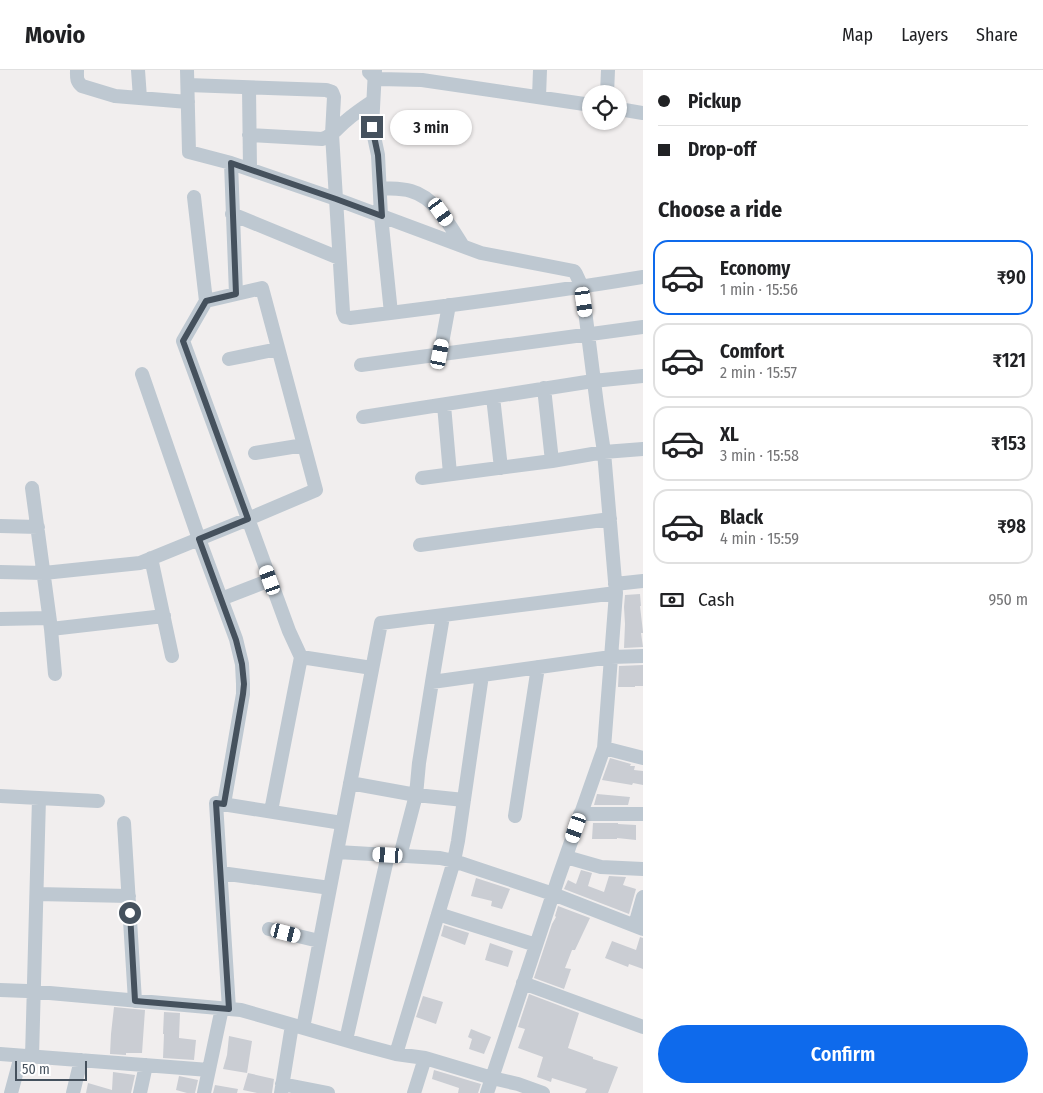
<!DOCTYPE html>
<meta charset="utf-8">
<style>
body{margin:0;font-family:"Fira Sans Condensed",sans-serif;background:#f2f2f2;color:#202124;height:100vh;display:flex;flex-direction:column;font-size:19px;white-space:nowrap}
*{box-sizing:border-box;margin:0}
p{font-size:16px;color:#757577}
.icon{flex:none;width:28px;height:28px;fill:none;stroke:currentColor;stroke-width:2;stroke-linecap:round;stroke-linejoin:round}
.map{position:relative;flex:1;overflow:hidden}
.sheet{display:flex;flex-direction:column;background:#fff;width:400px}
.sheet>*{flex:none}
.top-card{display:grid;align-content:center;height:110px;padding:0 15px;background:#fff}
.buttons{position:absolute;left:582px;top:15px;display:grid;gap:10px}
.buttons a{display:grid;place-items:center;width:45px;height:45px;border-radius:50%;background:#fff;box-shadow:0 1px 4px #0004;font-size:25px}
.scale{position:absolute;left:15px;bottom:12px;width:72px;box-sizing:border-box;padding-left:5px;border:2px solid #45515d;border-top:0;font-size:14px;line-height:18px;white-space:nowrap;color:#45515d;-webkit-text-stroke:4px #fff;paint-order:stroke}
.end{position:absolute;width:22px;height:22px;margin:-11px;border:6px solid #45515d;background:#fff;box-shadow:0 0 0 2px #fff}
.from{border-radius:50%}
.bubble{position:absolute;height:35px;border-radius:18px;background:#fff;box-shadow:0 1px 4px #0004;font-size:16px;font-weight:600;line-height:35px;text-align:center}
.car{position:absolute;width:15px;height:30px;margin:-15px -8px;border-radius:6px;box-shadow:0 0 4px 1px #0007;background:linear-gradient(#fff 24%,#345 0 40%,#fff 0 76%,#345 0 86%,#fff 0)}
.top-card b{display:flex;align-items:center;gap:18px;height:48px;font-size:19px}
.top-card b+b{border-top:1px solid #e0e0e0}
.top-card i{width:12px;height:12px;background:#202124}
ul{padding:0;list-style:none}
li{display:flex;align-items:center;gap:15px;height:75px;margin:0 10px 8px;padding:0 5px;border:2px solid #e0e0e0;border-radius:15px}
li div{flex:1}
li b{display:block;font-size:19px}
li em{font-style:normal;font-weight:600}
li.active{border-color:#0e6aec}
li>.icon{width:45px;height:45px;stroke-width:1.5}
h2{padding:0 15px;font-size:22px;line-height:60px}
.pay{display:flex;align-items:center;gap:12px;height:55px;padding:0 15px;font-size:19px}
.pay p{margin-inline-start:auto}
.button{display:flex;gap:10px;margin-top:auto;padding:10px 15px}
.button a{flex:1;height:58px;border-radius:30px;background:#0e6aec;color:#fff;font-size:20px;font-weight:600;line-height:58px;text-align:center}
header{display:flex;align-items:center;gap:30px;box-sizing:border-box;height:70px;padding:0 25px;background:#fff;border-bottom:1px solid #e0e0e0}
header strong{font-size:24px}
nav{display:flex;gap:28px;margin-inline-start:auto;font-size:18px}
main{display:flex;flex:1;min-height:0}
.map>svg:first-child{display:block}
.building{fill:#cacdd3}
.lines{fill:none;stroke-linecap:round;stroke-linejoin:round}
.minor{stroke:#bec8d1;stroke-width:14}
.route{stroke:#45515d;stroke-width:6}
</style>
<header>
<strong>Movio</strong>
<nav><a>Map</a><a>Layers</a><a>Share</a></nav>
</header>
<main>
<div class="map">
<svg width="643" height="1023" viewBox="0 0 643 1023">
<rect width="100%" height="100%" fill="#f1eeee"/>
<!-- building -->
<path class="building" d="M 640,524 L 641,536 L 640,536 L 643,562 L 643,563 L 641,563 L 643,577 L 624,578 L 625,554 L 624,537 L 625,525 Z
M 643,595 L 643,616 L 635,616 L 635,617 L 618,617 L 619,596 Z
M 610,688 L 631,694 L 630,696 L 635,696 L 634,700 L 643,701 L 643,715 L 633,713 L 632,715 L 602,710 Z
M 597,724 L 630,727 L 628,735 L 594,735 Z
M 593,753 L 618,753 L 618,754 L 636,755 L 636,770 L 617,768 L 617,769 L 592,769 Z
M 581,800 L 592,803 L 588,816 L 604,822 L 609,806 L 626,807 L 623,815 L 636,819 L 629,844 L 564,819 L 568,810 L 576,814 Z
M 476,808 L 510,819 L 502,839 L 491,836 L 492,831 L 471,826 Z
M 558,836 L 590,848 L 575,880 L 572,880 L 565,898 L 571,899 L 564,919 L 534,908 L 552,854 L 556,847 L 555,846 Z
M 444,855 L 469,863 L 465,875 L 441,866 Z
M 640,867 L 643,868 L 643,899 L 629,894 L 628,897 L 605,888 L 612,871 L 636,880 Z
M 490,873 L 513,881 L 508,897 L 485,890 Z
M 529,924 L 579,943 L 568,978 L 593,987 L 593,989 L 618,997 L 608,1023 L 585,1023 L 587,1019 L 552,1008 L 551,1012 L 537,1007 L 543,987 L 518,978 L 525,959 L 518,957 Z
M 423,926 L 443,932 L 436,954 L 416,947 Z
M 114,937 L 145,940 L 142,983 L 126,983 L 126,985 L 110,984 L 111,964 Z
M 164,942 L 180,943 L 179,968 L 196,970 L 194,990 L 163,988 L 164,964 L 163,964 Z
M 471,959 L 491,967 L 484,984 L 469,979 L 472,969 L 468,967 Z
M 229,966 L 252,971 L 247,1003 L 223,999 L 227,985 Z
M 434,1000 L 481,1014 L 478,1023 L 458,1023 L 459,1018 L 432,1009 Z
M 113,1002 L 135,1005 L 131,1023 L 86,1023 L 88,1013 L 112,1020 Z
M 248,1003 L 274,1009 L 272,1023 L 257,1023 L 243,1020 Z
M 179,1006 L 198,1010 L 195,1023 L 187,1023 L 176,1020 Z
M 215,1015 L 238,1019 L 237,1023 L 213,1023 Z"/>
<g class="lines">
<!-- minor -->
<path class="minor" d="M 77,0 C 77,7 76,11 82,16 L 115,26 L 188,32
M 138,0 L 140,28
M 187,0 L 189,82 L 231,93
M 375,0 L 372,57 L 378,85 L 381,146 L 391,243
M 369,2 L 375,8 L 379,9 L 422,10 L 591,35
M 188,15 L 326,20 L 332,22 L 334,27 L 332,64 L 343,242 L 345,247 L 350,248 C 448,236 546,223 643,207
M 249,18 L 250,99
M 607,24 L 608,0
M 539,27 L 540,0
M 619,39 L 643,43
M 249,65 L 322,69 C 333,66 338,57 347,50 C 355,43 364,37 373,31
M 380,118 C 390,119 401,118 411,121 C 436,128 450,156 463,176
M 194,127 L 206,231 L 183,271 L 289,561 L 301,587 L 271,741
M 232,144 L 339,188
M 236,224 L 231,93 L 336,129 L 481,183 L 574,201 L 576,204 L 582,217 L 597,335 L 604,382 L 616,523
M 440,284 L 449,235
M 229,289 L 278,279
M 361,295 L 643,257
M 142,304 L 199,469 L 236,569 L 242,594 L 243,614 L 243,624 L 224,734
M 544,318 L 552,391
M 493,327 L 501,398
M 444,335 L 450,404
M 363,347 L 593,311 L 643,306
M 255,383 L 304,375
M 422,408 L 552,391 L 604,382 L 643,379
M 32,418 L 51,559 L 55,604
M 0,456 L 38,457
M 420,475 L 610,449
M 151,488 L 172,586
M 0,502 L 44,503 L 140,493 L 248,449 L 316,420 L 262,218 L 206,231
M 615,514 L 643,511
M 221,529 L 270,510
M 443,546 L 432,612 L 611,587 L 643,586
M 0,549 L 49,548
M 51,559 L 164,546
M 301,587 L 372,598
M 604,678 L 643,688
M 350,713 L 416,725 L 464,730
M 0,726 L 39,728 L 32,987
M 39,728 L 98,731
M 580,744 L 643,744
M 515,746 L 538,597
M 124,753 L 135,931
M 337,782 L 440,788 L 454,791 L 553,824 L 643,859
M 400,786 L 416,725 L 419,693 L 432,612
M 566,787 L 601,797 L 643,799
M 221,803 L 330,818
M 37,824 L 129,826
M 438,844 L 536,875
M 635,855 L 643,827
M 269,859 L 319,871
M 523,913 L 643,957
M 0,920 L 27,921 L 241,940 L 366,976 L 396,984 L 425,988 L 492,1008 L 518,1014 L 543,1023
M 229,939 L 216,733 L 342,753
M 303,958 L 381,553 L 616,523 L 604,678 L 558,809 L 487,1023
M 346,970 L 388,785
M 0,984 L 209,1000
M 396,984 L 454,791 L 458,771 L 482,605
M 282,1014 L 328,1023
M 11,1023 L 21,986
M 73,1023 L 81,990
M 140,1023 L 146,995
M 204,1023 L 222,938
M 281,1023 L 292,955
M 414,1023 L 425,988"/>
</g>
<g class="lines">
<!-- route -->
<path class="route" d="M 130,843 L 135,931 L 229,939 L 216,733 L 224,734 L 243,624 L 244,614 L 242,594 L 236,570 L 199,469 L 248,449 L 183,271 L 206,231 L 236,224 L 231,93 L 336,129 L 382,146 L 378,85 L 372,57"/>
</g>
</svg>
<div class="buttons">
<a><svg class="icon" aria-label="locate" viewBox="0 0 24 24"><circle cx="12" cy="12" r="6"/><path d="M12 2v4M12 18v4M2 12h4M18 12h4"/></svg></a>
</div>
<div class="scale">50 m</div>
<i class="end from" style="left:130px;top:843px"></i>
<i class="end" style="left:372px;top:57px"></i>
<div class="bubble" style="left:390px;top:40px;width:82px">3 min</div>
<i class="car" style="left:441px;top:142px;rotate:144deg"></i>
<i class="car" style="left:584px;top:232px;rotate:172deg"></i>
<i class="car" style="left:440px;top:284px;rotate:11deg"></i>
<i class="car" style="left:270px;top:510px;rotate:340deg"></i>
<i class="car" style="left:576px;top:758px;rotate:199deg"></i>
<i class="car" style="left:388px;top:785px;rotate:273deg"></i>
<i class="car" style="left:286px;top:863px;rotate:104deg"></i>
</div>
<section class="sheet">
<div class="top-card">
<b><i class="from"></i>Pickup</b>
<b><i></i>Drop-off</b>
</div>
<h2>Choose a ride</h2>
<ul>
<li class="active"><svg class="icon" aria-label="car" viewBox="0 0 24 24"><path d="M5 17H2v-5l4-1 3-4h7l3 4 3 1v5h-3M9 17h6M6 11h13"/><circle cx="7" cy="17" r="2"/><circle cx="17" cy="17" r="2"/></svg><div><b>Economy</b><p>1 min · 15:56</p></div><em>₹90</em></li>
<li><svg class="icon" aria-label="car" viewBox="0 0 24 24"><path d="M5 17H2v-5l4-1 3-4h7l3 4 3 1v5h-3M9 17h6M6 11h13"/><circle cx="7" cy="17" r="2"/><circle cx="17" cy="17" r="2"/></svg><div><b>Comfort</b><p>2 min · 15:57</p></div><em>₹121</em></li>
<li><svg class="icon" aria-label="car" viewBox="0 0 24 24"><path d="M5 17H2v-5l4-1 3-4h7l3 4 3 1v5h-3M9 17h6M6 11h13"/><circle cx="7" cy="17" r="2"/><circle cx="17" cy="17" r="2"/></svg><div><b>XL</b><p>3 min · 15:58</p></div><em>₹153</em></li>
<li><svg class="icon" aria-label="car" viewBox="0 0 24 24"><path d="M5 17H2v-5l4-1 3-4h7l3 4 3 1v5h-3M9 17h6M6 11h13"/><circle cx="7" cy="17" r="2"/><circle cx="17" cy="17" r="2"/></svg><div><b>Black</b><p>4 min · 15:59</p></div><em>₹98</em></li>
</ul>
<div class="pay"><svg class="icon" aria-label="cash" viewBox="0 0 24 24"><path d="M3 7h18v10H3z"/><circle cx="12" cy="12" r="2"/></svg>Cash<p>950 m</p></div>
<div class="button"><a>Confirm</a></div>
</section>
</main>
